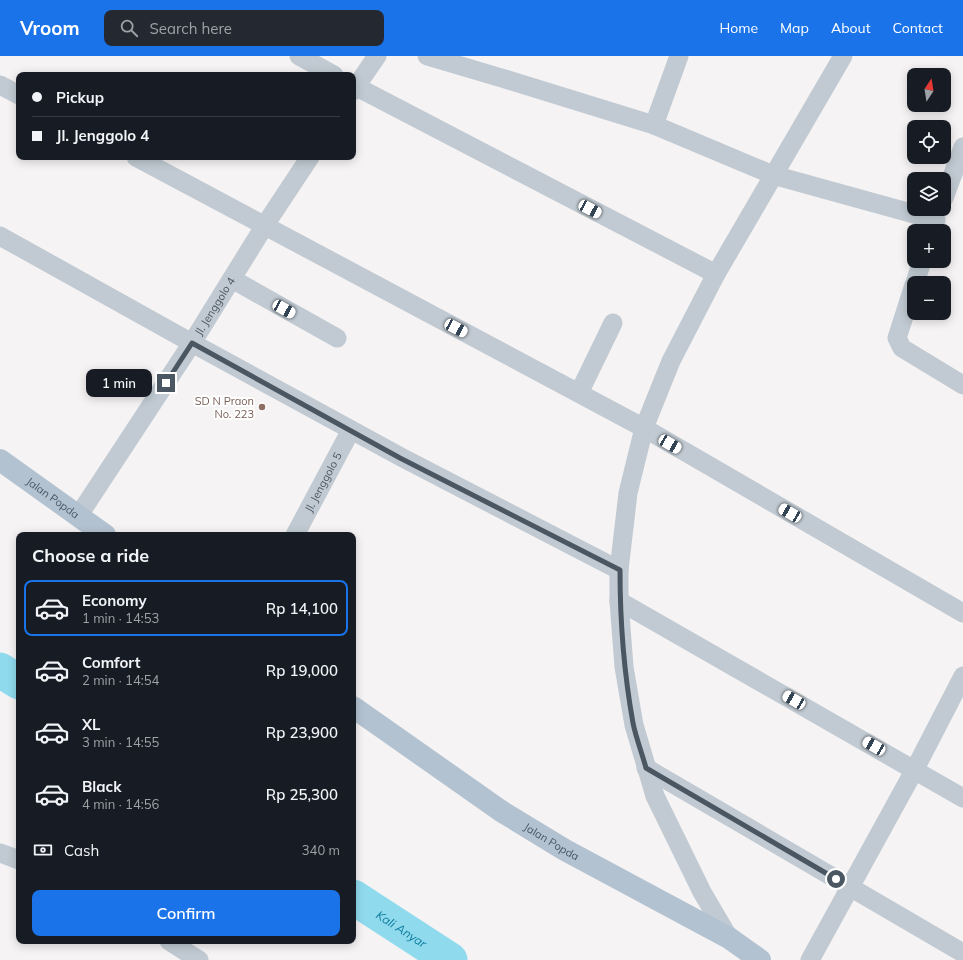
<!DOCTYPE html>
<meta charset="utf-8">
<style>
body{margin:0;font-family:Mulish,sans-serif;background:#242831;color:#f1f3f6;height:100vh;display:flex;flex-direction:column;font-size:15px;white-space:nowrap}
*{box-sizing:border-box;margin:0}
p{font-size:13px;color:#9ea1a6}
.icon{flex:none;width:22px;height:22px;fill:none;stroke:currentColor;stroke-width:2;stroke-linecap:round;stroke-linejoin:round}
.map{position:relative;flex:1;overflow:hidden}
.details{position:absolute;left:16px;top:476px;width:340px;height:412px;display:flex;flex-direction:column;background:#171b24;border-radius:8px;box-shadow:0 2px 10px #0003}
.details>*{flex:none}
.hud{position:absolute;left:16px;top:16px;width:340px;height:88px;border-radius:8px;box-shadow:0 2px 10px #0003;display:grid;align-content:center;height:88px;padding:0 16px;background:#171b24}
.needle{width:26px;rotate:12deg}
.tools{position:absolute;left:907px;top:12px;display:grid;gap:8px}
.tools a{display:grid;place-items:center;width:44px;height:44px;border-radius:8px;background:#171b24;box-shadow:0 2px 10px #0003;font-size:20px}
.end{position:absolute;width:18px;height:18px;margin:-9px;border:5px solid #4a5661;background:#fff;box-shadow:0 0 0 2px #fff}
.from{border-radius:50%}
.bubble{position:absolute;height:28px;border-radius:8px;background:#171b24;box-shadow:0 2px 10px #0003;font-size:13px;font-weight:600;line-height:28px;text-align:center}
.car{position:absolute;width:12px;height:24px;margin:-12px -6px;border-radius:5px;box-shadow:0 0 3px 1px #0007;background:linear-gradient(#fff 24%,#345 0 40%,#fff 0 76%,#345 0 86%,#fff 0)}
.hud b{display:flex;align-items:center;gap:14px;height:38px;font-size:15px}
.hud b+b{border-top:1px solid #363941}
.hud i{width:10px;height:10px;background:#f1f3f6}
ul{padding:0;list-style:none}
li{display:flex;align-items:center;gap:12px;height:56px;margin:0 8px 6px;padding:0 8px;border:2px solid transparent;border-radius:8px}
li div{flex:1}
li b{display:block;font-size:15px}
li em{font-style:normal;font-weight:600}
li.selected{border-color:#1a73e8}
li>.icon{width:36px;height:36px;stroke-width:1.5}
h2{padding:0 16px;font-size:18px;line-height:48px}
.pay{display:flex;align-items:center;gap:10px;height:44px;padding:0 16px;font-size:15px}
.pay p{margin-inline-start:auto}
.primary-button{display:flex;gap:8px;margin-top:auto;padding:8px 16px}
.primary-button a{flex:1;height:46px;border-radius:8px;background:#1a73e8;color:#fff;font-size:16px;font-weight:600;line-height:46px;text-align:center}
header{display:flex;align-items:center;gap:24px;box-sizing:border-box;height:56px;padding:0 20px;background:#1a73e8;color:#fff}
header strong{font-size:19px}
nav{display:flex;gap:22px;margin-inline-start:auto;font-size:14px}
.search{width:280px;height:36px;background:#242831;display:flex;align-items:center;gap:10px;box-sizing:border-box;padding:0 14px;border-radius:8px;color:#9ea1a6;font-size:15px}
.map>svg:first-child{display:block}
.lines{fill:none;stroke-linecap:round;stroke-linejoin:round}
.river{stroke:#90daee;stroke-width:35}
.minor{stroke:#c1cad2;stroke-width:19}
.major{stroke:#b3c2d1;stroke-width:22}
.route{stroke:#4a5661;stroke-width:5}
.education-dot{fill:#8d6e63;stroke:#fff;stroke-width:1.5}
.labels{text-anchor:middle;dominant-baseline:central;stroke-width:4;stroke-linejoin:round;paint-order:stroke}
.street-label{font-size:11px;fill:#4a5661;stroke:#fff}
.education-label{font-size:11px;fill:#785e54;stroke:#fff;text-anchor:end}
.water-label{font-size:12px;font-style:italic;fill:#0c7c9b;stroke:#fff}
</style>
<header>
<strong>Vroom</strong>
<div class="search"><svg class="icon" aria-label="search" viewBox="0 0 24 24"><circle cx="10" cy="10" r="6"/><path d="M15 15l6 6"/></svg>Search here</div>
<nav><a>Home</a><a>Map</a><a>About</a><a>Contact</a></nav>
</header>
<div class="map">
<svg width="963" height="904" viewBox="0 0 963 904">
<rect width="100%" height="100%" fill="#f5f3f3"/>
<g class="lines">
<!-- river -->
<g class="river">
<path d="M 0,614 L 19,626"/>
<path id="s1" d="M 353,841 L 450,904"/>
</g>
<!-- minor -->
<g class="minor">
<path d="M 299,0 L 334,19"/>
<path d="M 427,0 L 505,23 L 654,69 L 773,119 L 936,164"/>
<path d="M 0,29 L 19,39"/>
<path d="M 353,29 L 716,218"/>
<path d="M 353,35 L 377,0"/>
<path d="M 654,69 L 679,0"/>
<path d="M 136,101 L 644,372 L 963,557"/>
<path d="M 944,142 L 963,91"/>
<path d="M 0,180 L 192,287 L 401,401 L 619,514"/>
<path d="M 232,223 L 337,282"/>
<path d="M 915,227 L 922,205"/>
<path d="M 914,229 L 897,282 L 902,292 L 963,329"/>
<path d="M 579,337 L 613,267"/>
<path id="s2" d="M 79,459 L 192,287 L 265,169 L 310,101"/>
<path id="s3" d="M 295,479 L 351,374"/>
<path d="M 619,545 L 963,742"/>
<path d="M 646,712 L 963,897"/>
<path d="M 0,797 L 19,804"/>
<path d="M 729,882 L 702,836 L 655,740 L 634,669 L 624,611 L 619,545 L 619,514 L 628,437 L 644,372 L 671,305 L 716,218 L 843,0"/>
<path d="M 169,885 L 199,904"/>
<path d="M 810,904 L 915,713 L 963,620"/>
</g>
<!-- major -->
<g class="major">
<path id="s4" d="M 0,404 L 105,479"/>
<path id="s5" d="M 353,651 L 501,755 L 565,794 L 729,882 L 760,904"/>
</g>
</g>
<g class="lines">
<!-- route -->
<path class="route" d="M 166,327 L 192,287 L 400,402 L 620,514 C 620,565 624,617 633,667 C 636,682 642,697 646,712 L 836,823"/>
</g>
<!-- markers -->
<circle class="education-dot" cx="262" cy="351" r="4"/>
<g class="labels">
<!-- street labels -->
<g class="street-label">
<text stroke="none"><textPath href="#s2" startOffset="249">Jl. Jenggolo 4</textPath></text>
<text stroke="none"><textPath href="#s3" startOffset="60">Jl. Jenggolo 5</textPath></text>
<text stroke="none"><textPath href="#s4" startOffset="65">Jalan Popda</textPath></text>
<text stroke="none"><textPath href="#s5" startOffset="240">Jalan Popda</textPath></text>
</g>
<!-- education labels -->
<g class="education-label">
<text x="254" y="345">SD N Praon<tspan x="254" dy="13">No. 223</tspan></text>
</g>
<!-- water labels -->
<g class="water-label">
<text stroke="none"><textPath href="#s1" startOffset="58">Kali Anyar</textPath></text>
</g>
</g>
</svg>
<div class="tools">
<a><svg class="needle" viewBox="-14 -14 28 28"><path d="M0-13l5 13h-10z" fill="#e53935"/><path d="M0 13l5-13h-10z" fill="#9ea1a6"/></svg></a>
<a><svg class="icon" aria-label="locate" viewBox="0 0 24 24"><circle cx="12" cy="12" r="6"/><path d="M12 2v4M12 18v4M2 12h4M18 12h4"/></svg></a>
<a><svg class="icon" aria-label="layers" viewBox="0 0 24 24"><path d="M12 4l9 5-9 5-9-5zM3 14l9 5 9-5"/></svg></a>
<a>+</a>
<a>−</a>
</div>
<i class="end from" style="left:836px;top:823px"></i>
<i class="end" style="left:166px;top:327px"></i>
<div class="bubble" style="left:86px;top:313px;width:66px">1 min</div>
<i class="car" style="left:590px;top:153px;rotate:118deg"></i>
<i class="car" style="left:284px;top:253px;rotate:119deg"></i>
<i class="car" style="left:456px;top:272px;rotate:118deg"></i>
<i class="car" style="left:670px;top:388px;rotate:120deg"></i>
<i class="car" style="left:790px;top:457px;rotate:300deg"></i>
<i class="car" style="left:794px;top:644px;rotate:300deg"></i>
<i class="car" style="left:874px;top:690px;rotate:300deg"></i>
<div class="hud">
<b><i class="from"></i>Pickup</b>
<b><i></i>Jl. Jenggolo 4</b>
</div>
<section class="details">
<h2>Choose a ride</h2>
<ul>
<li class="selected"><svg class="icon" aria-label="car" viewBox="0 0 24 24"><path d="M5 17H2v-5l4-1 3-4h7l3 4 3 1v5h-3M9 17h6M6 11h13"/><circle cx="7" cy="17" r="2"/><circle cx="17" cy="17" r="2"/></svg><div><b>Economy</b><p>1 min · 14:53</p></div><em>Rp 14,100</em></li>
<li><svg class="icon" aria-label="car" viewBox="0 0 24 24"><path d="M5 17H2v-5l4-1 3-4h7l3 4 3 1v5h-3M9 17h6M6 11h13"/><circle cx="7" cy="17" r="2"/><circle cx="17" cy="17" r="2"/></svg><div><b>Comfort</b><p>2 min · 14:54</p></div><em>Rp 19,000</em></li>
<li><svg class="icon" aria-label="car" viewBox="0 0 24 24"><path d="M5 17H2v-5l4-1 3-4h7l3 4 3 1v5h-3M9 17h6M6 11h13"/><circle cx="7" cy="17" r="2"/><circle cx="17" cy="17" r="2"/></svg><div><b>XL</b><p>3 min · 14:55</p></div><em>Rp 23,900</em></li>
<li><svg class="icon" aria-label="car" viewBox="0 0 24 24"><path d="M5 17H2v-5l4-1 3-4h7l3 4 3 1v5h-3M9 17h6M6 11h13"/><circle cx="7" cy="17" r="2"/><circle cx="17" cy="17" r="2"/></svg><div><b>Black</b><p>4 min · 14:56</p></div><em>Rp 25,300</em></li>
</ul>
<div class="pay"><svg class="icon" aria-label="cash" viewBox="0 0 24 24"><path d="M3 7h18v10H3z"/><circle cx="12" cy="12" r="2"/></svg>Cash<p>340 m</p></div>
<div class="primary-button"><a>Confirm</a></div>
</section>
</div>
